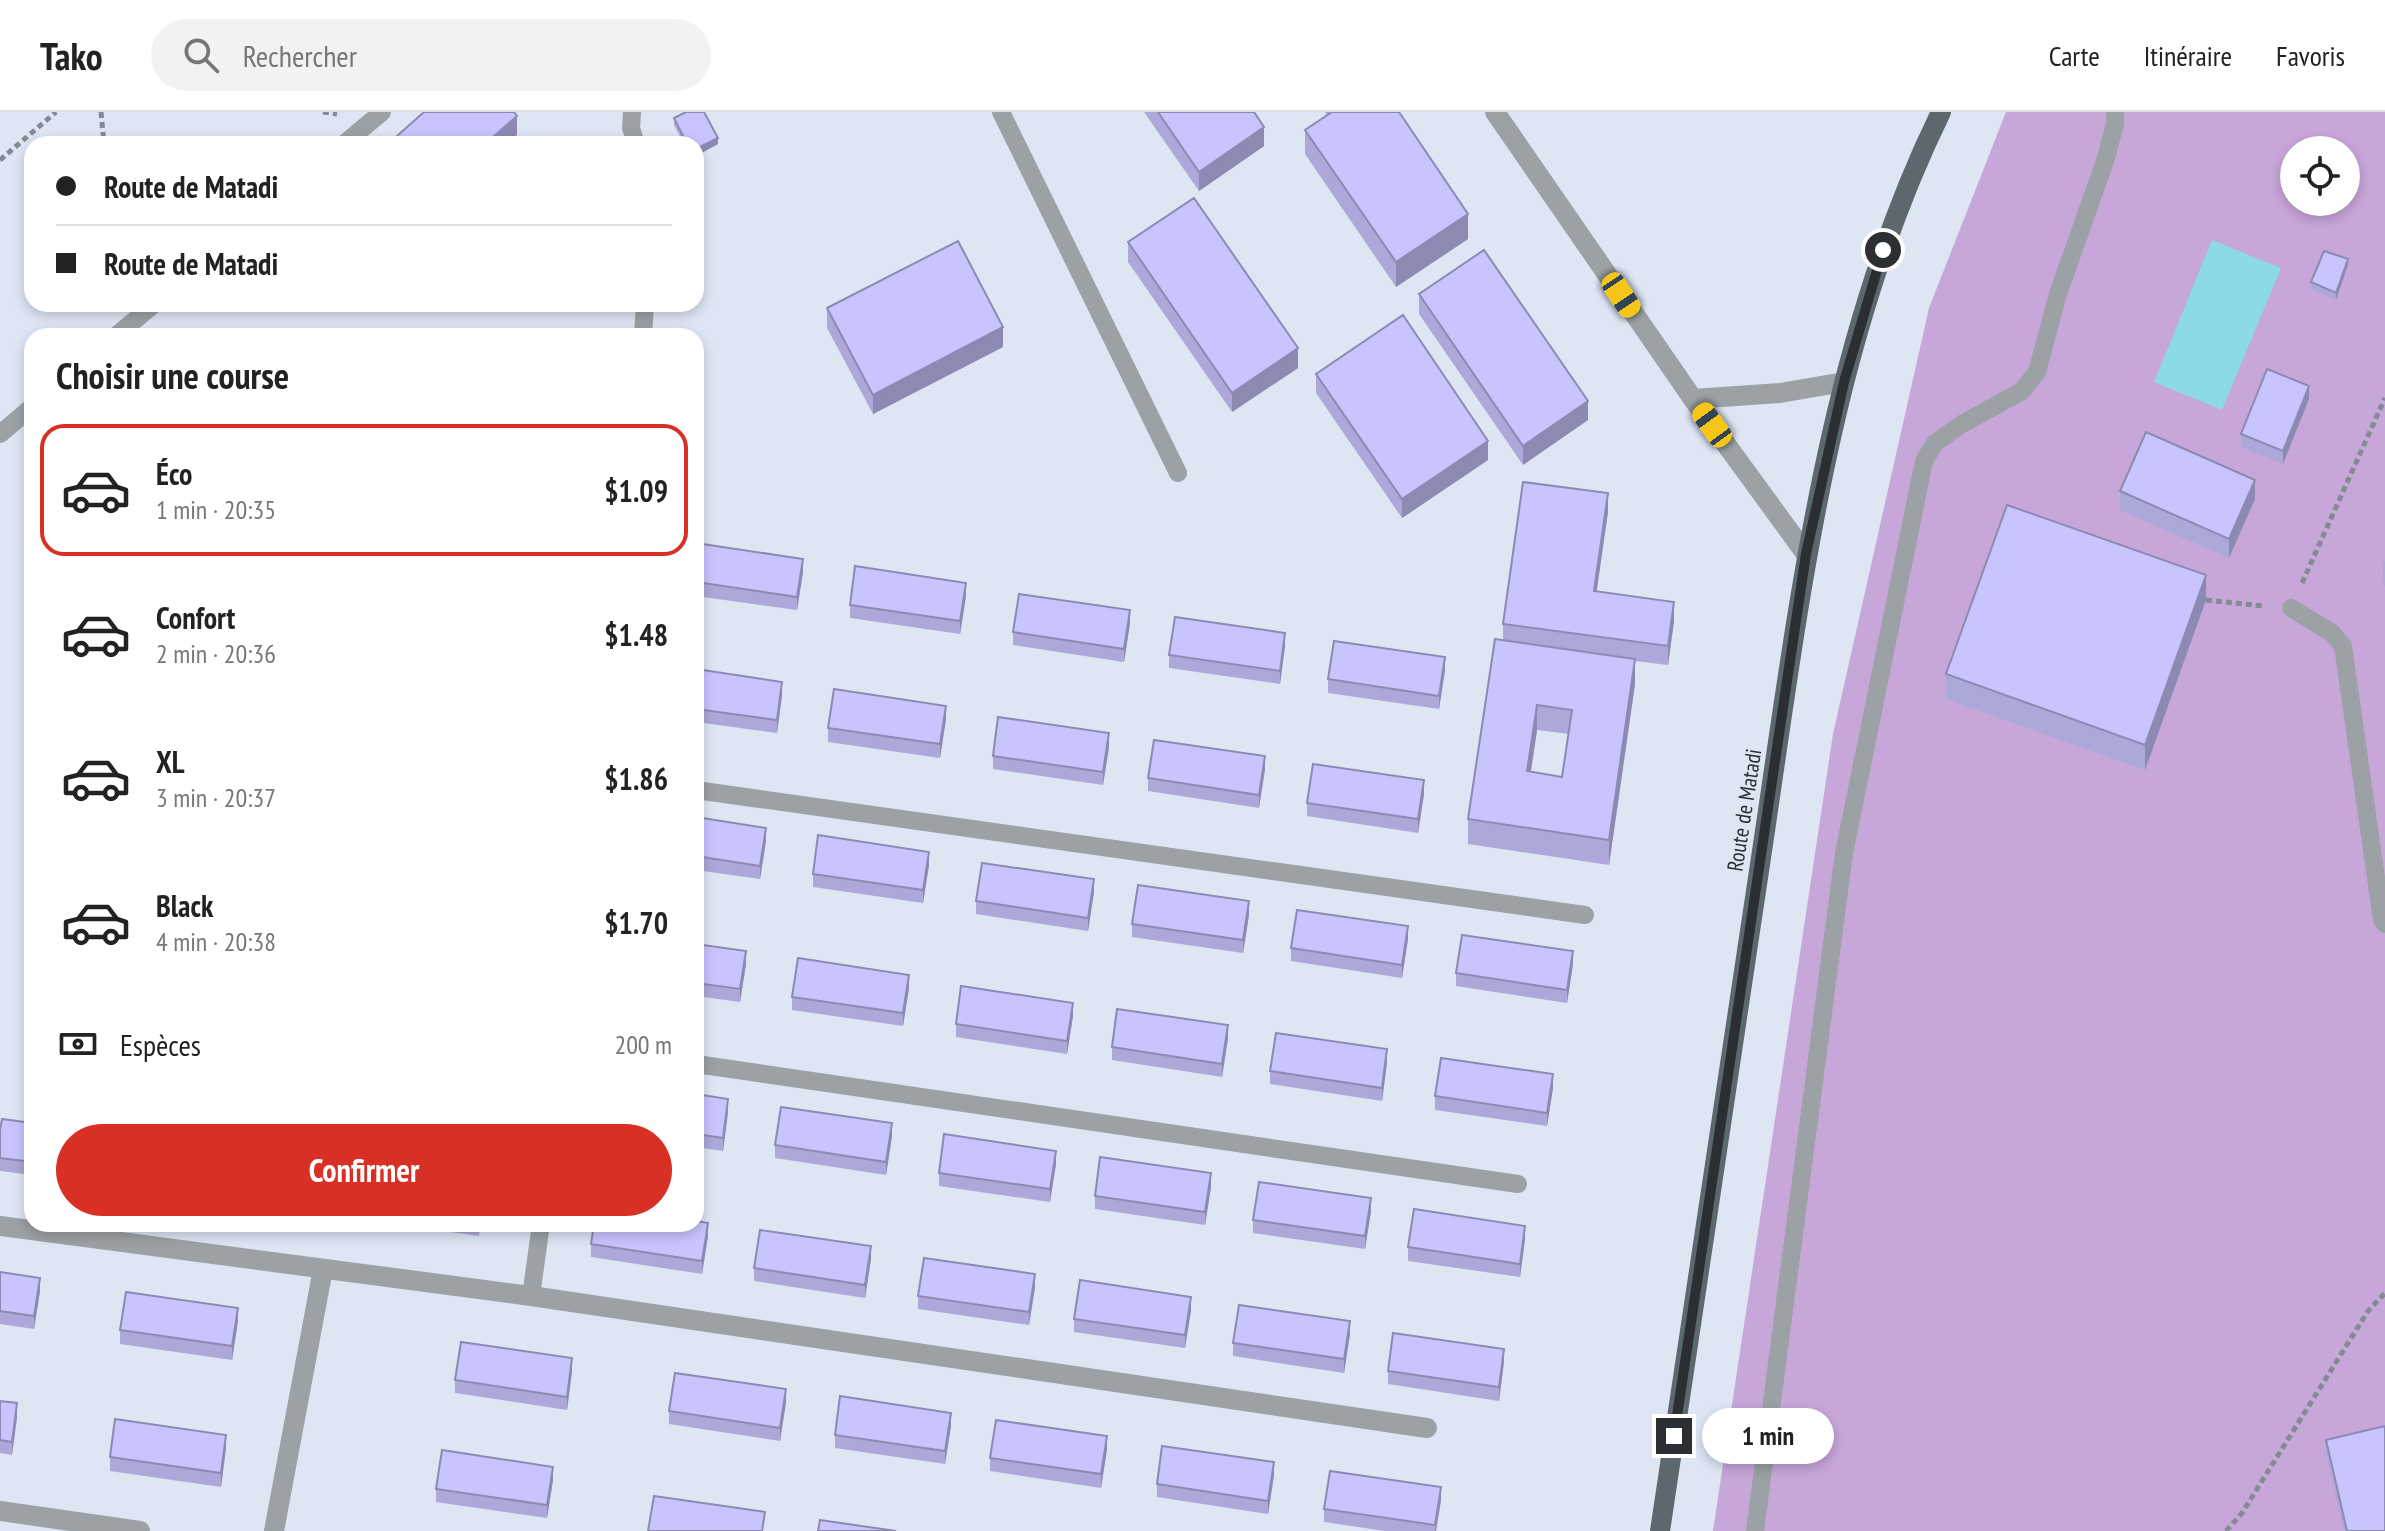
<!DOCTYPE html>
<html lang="fr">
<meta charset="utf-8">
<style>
body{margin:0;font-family:"PT Sans Narrow",sans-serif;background:#f2f2f2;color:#222;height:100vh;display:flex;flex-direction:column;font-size:30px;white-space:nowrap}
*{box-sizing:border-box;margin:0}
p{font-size:26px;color:#767676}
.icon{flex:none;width:44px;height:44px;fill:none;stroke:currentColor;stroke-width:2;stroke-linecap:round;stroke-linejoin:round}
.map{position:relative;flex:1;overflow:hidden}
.drawer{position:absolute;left:24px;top:216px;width:680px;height:904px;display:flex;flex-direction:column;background:#fff;border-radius:24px;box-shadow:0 4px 12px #0003}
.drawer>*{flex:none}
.guide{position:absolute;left:24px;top:24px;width:680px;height:176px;border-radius:24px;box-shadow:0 4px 12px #0003;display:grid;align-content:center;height:176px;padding:0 32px;background:#fff}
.fabs{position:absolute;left:2280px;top:24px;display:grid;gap:16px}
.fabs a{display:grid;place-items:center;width:80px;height:80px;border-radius:50%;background:#fff;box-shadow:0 4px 12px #0003;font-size:40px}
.end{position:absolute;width:36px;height:36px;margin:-18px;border:10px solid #2b2e33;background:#fff;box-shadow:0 0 0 4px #fff}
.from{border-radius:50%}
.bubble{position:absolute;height:56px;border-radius:28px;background:#fff;box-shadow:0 4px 12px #0003;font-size:26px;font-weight:700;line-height:56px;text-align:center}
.car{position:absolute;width:24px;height:48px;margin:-24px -12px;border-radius:10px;box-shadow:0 0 6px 2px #0007;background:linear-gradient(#f5c518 24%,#345 0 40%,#f5c518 0 76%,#345 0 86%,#f5c518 0)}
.guide b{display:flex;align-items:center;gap:28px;height:76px;font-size:30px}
.guide b+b{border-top:2px solid #e0e0e0}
.guide i{width:20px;height:20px;background:#222}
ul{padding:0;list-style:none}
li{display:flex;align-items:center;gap:24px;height:132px;margin:0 16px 12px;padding:0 16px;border:4px solid transparent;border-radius:24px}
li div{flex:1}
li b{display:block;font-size:30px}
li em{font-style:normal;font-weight:700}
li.on{border-color:#d93025}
li>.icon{width:72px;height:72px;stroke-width:1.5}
h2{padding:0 32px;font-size:36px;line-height:96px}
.pay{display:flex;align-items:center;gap:20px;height:88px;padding:0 32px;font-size:30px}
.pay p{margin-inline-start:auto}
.button{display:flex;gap:16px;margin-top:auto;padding:16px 32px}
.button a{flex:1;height:92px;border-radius:48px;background:#d93025;color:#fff;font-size:32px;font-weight:700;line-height:92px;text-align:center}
header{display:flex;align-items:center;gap:48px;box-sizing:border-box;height:112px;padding:0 40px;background:#fff;border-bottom:2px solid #e0e0e0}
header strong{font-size:38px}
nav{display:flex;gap:44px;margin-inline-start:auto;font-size:28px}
.search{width:560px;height:72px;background:#f2f2f2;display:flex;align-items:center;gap:20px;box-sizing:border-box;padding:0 28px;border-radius:44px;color:#767676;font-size:30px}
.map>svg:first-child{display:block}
.forest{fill:#c7a6d9;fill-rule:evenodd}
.water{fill:#8bdae5}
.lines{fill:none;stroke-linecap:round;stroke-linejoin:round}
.path{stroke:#848a93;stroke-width:5;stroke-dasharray:6 4;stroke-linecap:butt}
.lane{stroke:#9ba1a5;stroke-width:18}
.street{stroke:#9ba1a5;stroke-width:20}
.primary{stroke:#5d686e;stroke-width:20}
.wall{fill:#aca9da;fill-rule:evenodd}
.shaded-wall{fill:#8c8ab2}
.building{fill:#c8c5fe;stroke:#8c8ab2;stroke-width:2;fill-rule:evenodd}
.route{stroke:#2b2e33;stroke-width:10}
.labels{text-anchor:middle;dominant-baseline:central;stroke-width:6;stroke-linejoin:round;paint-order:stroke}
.street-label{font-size:22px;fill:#2b2e33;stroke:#dee6f4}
</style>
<header>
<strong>Tako</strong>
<div class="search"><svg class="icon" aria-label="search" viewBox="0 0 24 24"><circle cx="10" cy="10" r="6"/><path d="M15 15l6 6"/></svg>Rechercher</div>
<nav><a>Carte</a><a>Itinéraire</a><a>Favoris</a></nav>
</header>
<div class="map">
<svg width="2385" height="1419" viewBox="0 0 2385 1419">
<rect width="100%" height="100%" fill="#dee6f4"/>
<!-- forest -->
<path class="forest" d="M 2006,0 L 2385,0 L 2385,1419 L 1713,1419 L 1833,622 L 1929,196 ZM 2294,38 L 2346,38 L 2346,90 L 2294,90 Z"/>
<!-- water -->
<path class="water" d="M 2212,128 L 2281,156 L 2222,298 L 2154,270 Z"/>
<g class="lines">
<!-- path -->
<path class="path" d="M 101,0 L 104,32
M 323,0 L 337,2
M 0,48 L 56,0
M 2302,471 L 2385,286
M 2206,488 L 2264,494
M 2226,1419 L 2242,1401 L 2368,1199 L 2385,1181"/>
<!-- lane -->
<path class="lane" d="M 632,0 L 631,16 L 636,32
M 1001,0 L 1178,361
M 344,32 L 382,0
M 116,224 L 154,192
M 643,224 L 645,192
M 0,322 L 32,295
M 2291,496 L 2332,521 L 2343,534 L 2382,808 L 2385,812
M 696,678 L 1585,803
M 696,952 L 1518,1072
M 531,1184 L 541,1112
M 1755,1419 L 1844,741 L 1924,349 L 1935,331 L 1962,312 L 2022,279 L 2037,260 L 2058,182 L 2106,46 L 2115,12 L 2115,0"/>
<!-- street -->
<path class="street" d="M 1495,0 L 1693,287 L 1806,442
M 1693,287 L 1780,281 L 1844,270
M 0,1114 L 531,1184 L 1427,1316
M 0,1399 L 140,1419
M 274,1419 L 323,1157"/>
<!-- primary -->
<path class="primary" d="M 1660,1419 C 1695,1186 1730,952 1765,719 C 1801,475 1831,224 1941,0"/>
</g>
<!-- wall -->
<path class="wall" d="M 1144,0 L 1254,0 L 1264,34 L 1199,79 Z
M 1325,0 L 1399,0 L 1468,127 L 1396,175 L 1305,42 L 1305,18 L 1327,3 Z
M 674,6 L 718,32 L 696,44 L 696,32 L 684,32 L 674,13 Z
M 1128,130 L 1298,256 L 1232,300 L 1128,150 Z
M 2348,153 L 2336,188 L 2311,177 L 2311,170 Z
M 1419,182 L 1588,308 L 1523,353 L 1419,202 Z
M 827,196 L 1003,235 L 873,302 L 827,216 Z
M 1316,262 L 1488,348 L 1402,406 L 1316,281 Z
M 2309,287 L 2283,352 L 2241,335 L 2241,322 Z
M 2120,379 L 2255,387 L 2229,446 L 2120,398 Z
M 1608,400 L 1596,480 L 1674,509 L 1668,553 L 1635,549 L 1635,572 L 1609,753 L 1468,732 L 1468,707 L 1503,528 L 1503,512 ZM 1537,618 L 1569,622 L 1562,665 L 1531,660 Z
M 696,431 L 803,460 L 797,498 L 696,484 Z
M 2383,449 L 2385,449 L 2385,475 L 2383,468 Z
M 966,484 L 960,522 L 850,506 L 850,493 Z
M 2206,488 L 2145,658 L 1946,587 L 1946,562 Z
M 1130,511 L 1124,550 L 1013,533 L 1013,520 Z
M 1285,534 L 1280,572 L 1169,556 L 1169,543 Z
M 696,557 L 782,583 L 777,621 L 696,610 Z
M 1445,558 L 1439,597 L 1328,581 L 1328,567 Z
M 946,607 L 940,646 L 828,630 L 828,616 Z
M 1109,635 L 1103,673 L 993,657 L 993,644 Z
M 1265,657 L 1259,696 L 1148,679 L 1148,666 Z
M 1424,682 L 1418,721 L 1307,704 L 1307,691 Z
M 696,705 L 766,729 L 760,767 L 696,758 Z
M 929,753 L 923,791 L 813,775 L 813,762 Z
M 1094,780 L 1088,819 L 976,802 L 976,789 Z
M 1249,803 L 1243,841 L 1132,825 L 1132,812 Z
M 1408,827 L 1402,866 L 1291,849 L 1291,836 Z
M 696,832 L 746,852 L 740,890 L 696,884 Z
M 1573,852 L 1567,891 L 1456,874 L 1456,861 Z
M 909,876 L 903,914 L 792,898 L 792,885 Z
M 1073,904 L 1067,942 L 956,925 L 956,912 Z
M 1228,926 L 1222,965 L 1112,948 L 1112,935 Z
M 1387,950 L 1382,989 L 1270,972 L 1270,959 Z
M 1553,976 L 1547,1014 L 1435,998 L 1435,984 Z
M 696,982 L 728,1000 L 723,1039 L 696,1035 Z
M 32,1011 L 32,1063 L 0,1059 L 0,1018 Z
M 892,1024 L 886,1063 L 775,1046 L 775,1033 Z
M 1056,1052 L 1050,1090 L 939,1074 L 939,1061 Z
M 1211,1075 L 1205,1113 L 1095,1097 L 1095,1084 Z
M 1371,1099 L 1365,1137 L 1253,1121 L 1253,1108 Z
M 394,1112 L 481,1112 L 479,1124 Z
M 708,1124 L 702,1162 L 591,1145 L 591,1132 Z
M 1525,1127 L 1520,1165 L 1408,1149 L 1408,1135 Z
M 871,1147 L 865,1186 L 754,1169 L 754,1156 Z
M 0,1160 L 40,1179 L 34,1217 L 0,1212 Z
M 1035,1175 L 1029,1213 L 918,1197 L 918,1184 Z
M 1191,1198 L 1185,1236 L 1074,1220 L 1074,1207 Z
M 238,1209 L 232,1248 L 120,1232 L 120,1218 Z
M 1350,1222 L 1344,1261 L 1233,1244 L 1233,1231 Z
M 1504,1250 L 1499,1289 L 1388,1272 L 1388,1259 Z
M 572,1259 L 567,1298 L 455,1281 L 455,1268 Z
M 0,1289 L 17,1305 L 12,1343 L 0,1341 Z
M 786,1290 L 780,1329 L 669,1312 L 669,1299 Z
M 951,1314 L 945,1352 L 835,1336 L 835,1323 Z
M 2326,1328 L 2385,1419 L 2344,1419 L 2326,1341 Z
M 226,1336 L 221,1375 L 110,1359 L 110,1345 Z
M 1107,1337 L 1101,1376 L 990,1359 L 990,1346 Z
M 1274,1363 L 1268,1402 L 1157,1385 L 1157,1372 Z
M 553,1368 L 547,1406 L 436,1390 L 436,1377 Z
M 1441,1388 L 1436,1419 L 1385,1419 L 1324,1410 L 1324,1397 Z"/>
<!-- shaded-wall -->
<path class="shaded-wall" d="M 517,4 L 517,23 L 507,32 L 485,32 Z
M 1264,15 L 1264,34 L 1199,79 L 1199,60 Z
M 718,26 L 718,32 L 696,44 L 696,37 Z
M 1468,102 L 1468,127 L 1396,175 L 1396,150 Z
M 2348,147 L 2348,153 L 2336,188 L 2336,181 Z
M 1003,215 L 1003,235 L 873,302 L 873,283 Z
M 1298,236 L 1298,256 L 1232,300 L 1232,281 Z
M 2309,274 L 2309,287 L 2283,352 L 2283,339 Z
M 1588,289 L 1588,308 L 1523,353 L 1523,334 Z
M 1488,329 L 1488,348 L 1402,406 L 1402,387 Z
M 2255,368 L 2255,387 L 2229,446 L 2229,427 Z
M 1608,381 L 1608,400 L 1594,498 L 1594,479 Z
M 803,447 L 803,460 L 797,498 L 797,485 Z
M 2206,463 L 2206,488 L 2145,658 L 2145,633 Z
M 966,471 L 966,484 L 960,522 L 960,509 Z
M 1674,490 L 1674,509 L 1668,553 L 1668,534 Z
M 1130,498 L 1130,511 L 1124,550 L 1124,537 Z
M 1285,521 L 1285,534 L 1280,572 L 1280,559 Z
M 1445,545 L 1445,558 L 1439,597 L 1439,584 Z
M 1635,547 L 1635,572 L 1609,753 L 1609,728 Z
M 782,570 L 782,583 L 777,621 L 777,608 Z
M 1537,593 L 1537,618 L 1527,684 L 1527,659 Z
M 946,594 L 946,607 L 940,646 L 940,632 Z
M 1109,621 L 1109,635 L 1103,673 L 1103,660 Z
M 1265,644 L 1265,657 L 1259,696 L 1259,683 Z
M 1424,668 L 1424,682 L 1418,721 L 1418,707 Z
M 766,716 L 766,729 L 760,767 L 760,754 Z
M 929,740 L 929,753 L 923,791 L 923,778 Z
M 1094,767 L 1094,780 L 1088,819 L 1088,806 Z
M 1249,789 L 1249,803 L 1243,841 L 1243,828 Z
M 1408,814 L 1408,827 L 1402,866 L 1402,853 Z
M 746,839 L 746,852 L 740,890 L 740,877 Z
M 1573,839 L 1573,852 L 1567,891 L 1567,878 Z
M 909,863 L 909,876 L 903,914 L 903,901 Z
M 1073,891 L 1073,904 L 1067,942 L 1067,929 Z
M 1228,913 L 1228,926 L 1222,965 L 1222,952 Z
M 1387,937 L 1387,950 L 1382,989 L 1382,976 Z
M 1553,962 L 1553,976 L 1547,1014 L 1547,1001 Z
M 728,987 L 728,1000 L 723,1039 L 723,1026 Z
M 892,1011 L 892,1024 L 886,1063 L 886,1050 Z
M 1056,1039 L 1056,1052 L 1050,1090 L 1050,1077 Z
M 1211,1061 L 1211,1075 L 1205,1113 L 1205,1100 Z
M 1371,1086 L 1371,1099 L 1365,1137 L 1365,1124 Z
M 708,1111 L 708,1124 L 702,1162 L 702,1149 Z
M 1525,1114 L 1525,1127 L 1520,1165 L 1520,1152 Z
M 871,1134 L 871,1147 L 865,1186 L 865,1173 Z
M 1035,1162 L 1035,1175 L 1029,1213 L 1029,1200 Z
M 40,1166 L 40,1179 L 34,1217 L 34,1204 Z
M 1191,1185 L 1191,1198 L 1185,1236 L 1185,1223 Z
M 238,1196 L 238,1209 L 232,1248 L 232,1234 Z
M 1350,1209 L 1350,1222 L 1344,1261 L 1344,1247 Z
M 1504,1237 L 1504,1250 L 1499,1289 L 1499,1275 Z
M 572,1246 L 572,1259 L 567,1298 L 567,1285 Z
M 786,1277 L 786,1290 L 780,1329 L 780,1316 Z
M 17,1291 L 17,1305 L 12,1343 L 12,1330 Z
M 951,1301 L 951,1314 L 945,1352 L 945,1339 Z
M 226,1323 L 226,1336 L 221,1375 L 221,1361 Z
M 1107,1324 L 1107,1337 L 1101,1376 L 1101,1362 Z
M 1274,1350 L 1274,1363 L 1268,1402 L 1268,1389 Z
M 553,1355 L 553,1368 L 547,1406 L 547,1393 Z
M 1441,1375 L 1441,1388 L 1436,1419 L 1435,1419 Z"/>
<!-- building -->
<path class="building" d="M 424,0 L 514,0 L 517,4 L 485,32 L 388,32 Z
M 686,0 L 704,0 L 718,26 L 696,37 L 696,32 L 687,32 L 674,6 Z
M 1158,0 L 1254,0 L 1264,15 L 1199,60 Z
M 1332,0 L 1399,0 L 1468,102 L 1396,150 L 1305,18 Z
M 1194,86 L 1298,236 L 1232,281 L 1128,130 Z
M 958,129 L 1003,215 L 873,283 L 827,196 Z
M 1484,138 L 1588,289 L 1523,334 L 1419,182 Z
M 2324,139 L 2348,147 L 2336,181 L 2311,170 Z
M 1403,203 L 1488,329 L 1402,387 L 1316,262 Z
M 2267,257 L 2309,274 L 2283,339 L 2241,322 Z
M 2146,320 L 2255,368 L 2229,427 L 2120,379 Z
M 1523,370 L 1608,381 L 1594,479 L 1674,490 L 1668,534 L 1503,512 Z
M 2007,393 L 2206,463 L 2145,633 L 1946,562 Z
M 696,431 L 803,447 L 797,485 L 696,470 Z
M 855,454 L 966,471 L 960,509 L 850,493 Z
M 1019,482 L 1130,498 L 1124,537 L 1013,520 Z
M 1175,505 L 1285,521 L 1280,559 L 1169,543 Z
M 1495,527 L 1635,547 L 1609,728 L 1468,707 ZM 1537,593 L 1572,598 L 1562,665 L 1527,659 Z
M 1334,529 L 1445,545 L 1439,584 L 1328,567 Z
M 696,557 L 782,570 L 777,608 L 696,597 Z
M 834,577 L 946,594 L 940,632 L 828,616 Z
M 998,605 L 1109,621 L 1103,660 L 993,644 Z
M 1154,628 L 1265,644 L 1259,683 L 1148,666 Z
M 1313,652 L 1424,668 L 1418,707 L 1307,691 Z
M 696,705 L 766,716 L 760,754 L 696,744 Z
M 818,723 L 929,740 L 923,778 L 813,762 Z
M 982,751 L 1094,767 L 1088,806 L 976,789 Z
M 1138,773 L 1249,789 L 1243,828 L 1132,812 Z
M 1297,798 L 1408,814 L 1402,853 L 1291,836 Z
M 1462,823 L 1573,839 L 1567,878 L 1456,861 Z
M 696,832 L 746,839 L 740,877 L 696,871 Z
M 798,846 L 909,863 L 903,901 L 792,885 Z
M 961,874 L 1073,891 L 1067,929 L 956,912 Z
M 1117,897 L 1228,913 L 1222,952 L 1112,935 Z
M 1276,921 L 1387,937 L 1382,976 L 1270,959 Z
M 1441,946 L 1553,962 L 1547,1001 L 1435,984 Z
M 696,982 L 728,987 L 723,1026 L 696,1022 Z
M 781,995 L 892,1011 L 886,1050 L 775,1033 Z
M 2,1007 L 32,1011 L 32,1050 L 0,1046 L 0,1018 Z
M 944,1022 L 1056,1039 L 1050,1077 L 939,1061 Z
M 1100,1045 L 1211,1061 L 1205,1100 L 1095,1084 Z
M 1259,1070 L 1371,1086 L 1365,1124 L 1253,1108 Z
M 1414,1097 L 1525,1114 L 1520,1152 L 1408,1135 Z
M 696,1109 L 708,1111 L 702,1149 L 591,1132 L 594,1112 L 696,1112 Z
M 760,1118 L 871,1134 L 865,1173 L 754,1156 Z
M 924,1146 L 1035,1162 L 1029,1200 L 918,1184 Z
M 0,1160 L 40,1166 L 34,1204 L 0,1199 Z
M 1080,1168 L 1191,1185 L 1185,1223 L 1074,1207 Z
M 126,1180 L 238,1196 L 232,1234 L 120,1218 Z
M 1239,1193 L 1350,1209 L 1344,1247 L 1233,1231 Z
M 1393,1221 L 1504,1237 L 1499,1275 L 1388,1259 Z
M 461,1230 L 572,1246 L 567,1285 L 455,1268 Z
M 675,1261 L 786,1277 L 780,1316 L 669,1299 Z
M 840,1284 L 951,1301 L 945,1339 L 835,1323 Z
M 0,1289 L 17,1291 L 12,1330 L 0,1328 Z
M 115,1307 L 226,1323 L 221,1361 L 110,1345 Z
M 996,1308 L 1107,1324 L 1101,1362 L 990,1346 Z
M 2385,1314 L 2385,1419 L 2347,1419 L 2326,1328 Z
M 1162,1334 L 1274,1350 L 1268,1389 L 1157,1372 Z
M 442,1338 L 553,1355 L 547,1393 L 436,1377 Z
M 1330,1359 L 1441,1375 L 1435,1413 L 1324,1397 Z
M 654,1384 L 765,1400 L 762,1419 L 648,1419 Z
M 820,1408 L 896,1419 L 818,1419 Z"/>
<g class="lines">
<!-- route -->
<path class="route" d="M 1674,1324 L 1806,442 L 1844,270 L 1883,138"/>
</g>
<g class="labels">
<!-- street labels -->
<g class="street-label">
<text transform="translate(1744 698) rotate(-81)">Route de Matadi</text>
</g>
</g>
</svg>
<div class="fabs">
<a><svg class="icon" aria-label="locate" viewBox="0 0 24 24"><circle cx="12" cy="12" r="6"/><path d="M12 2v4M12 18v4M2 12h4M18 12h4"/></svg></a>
</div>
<i class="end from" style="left:1883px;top:138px"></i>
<i class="end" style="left:1674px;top:1324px"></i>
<div class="bubble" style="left:1702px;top:1296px;width:132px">1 min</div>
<i class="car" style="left:1621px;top:183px;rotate:146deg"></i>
<i class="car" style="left:1712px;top:313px;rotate:324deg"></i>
<div class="guide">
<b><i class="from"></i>Route de Matadi</b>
<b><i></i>Route de Matadi</b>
</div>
<section class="drawer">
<h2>Choisir une course</h2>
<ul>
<li class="on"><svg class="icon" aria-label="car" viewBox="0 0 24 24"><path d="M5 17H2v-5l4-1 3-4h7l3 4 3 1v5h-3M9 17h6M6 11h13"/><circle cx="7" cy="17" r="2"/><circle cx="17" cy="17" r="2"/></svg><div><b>Éco</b><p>1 min · 20:35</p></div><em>$1.09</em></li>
<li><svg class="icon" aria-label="car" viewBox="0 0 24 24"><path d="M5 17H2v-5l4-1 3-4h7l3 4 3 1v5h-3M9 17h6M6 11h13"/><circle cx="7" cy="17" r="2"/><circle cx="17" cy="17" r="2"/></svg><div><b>Confort</b><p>2 min · 20:36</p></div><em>$1.48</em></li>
<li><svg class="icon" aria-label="car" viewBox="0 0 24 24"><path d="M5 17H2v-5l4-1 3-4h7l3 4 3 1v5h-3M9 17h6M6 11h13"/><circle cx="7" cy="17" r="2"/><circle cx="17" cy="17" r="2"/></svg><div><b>XL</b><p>3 min · 20:37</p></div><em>$1.86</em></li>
<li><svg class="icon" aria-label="car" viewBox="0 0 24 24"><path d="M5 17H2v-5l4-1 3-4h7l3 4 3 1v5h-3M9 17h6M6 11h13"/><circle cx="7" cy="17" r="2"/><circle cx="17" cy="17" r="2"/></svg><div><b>Black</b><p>4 min · 20:38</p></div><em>$1.70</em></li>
</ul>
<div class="pay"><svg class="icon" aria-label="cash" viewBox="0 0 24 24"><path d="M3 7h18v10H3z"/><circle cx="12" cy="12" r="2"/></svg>Espèces<p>200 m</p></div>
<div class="button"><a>Confirmer</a></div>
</section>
</div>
